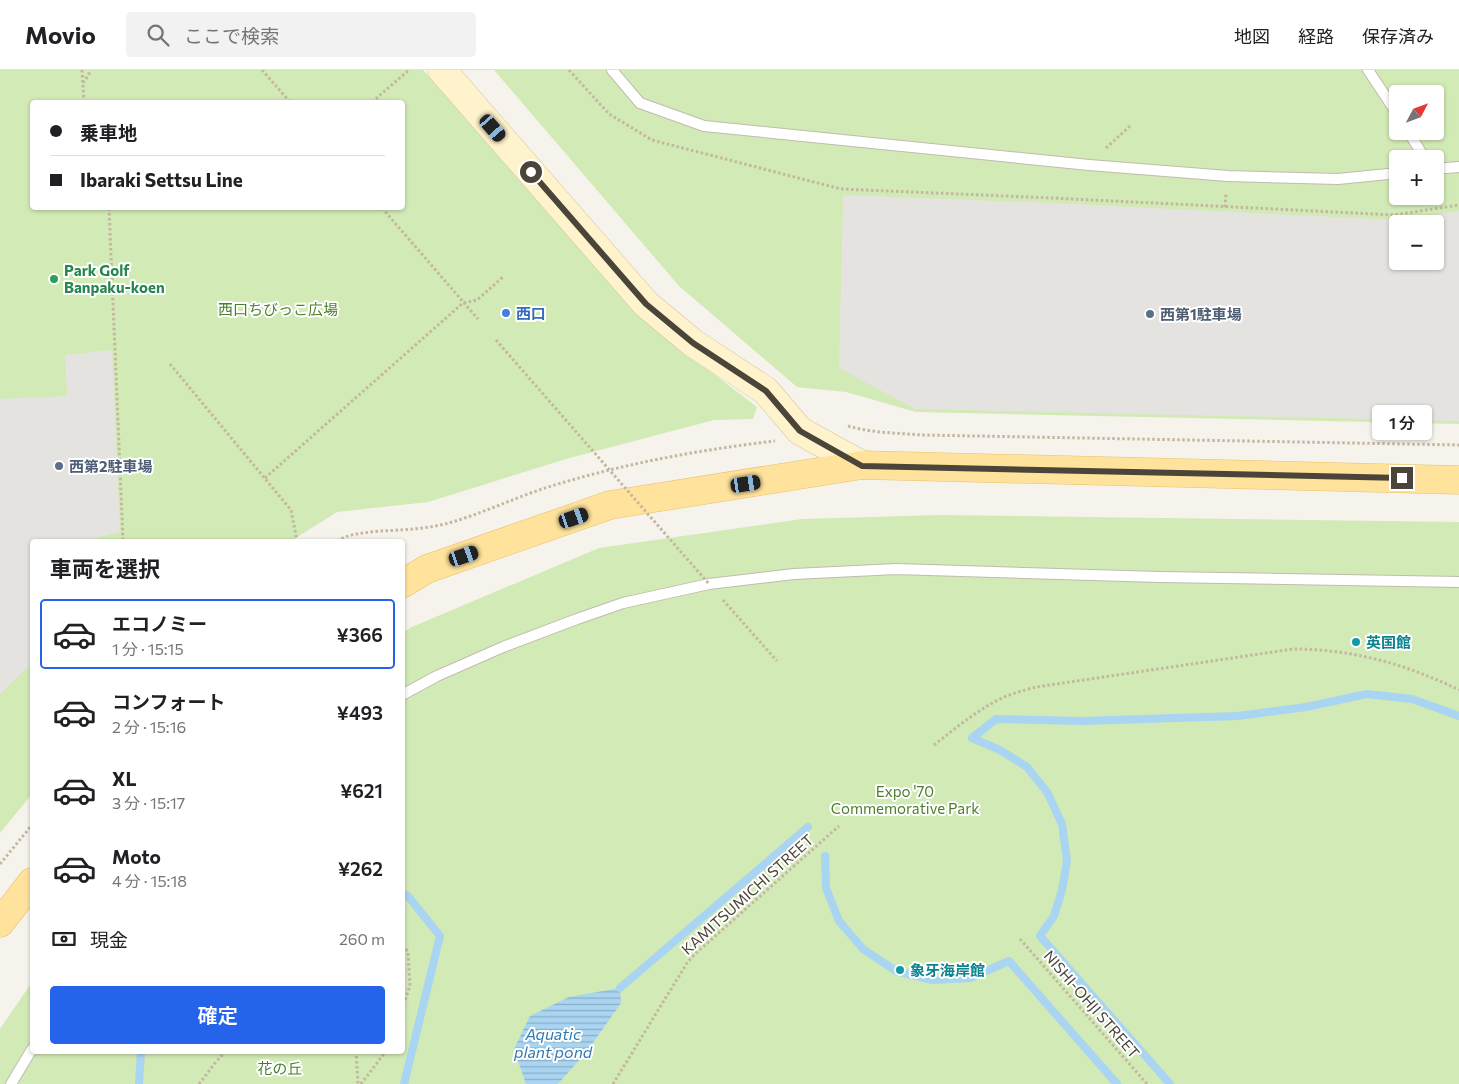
<!DOCTYPE html>
<html lang="ja">
<meta charset="utf-8">
<style>
body{margin:0;font-family:Commissioner,"Noto Sans JP",sans-serif;background:#f2f2f2;color:#202124;height:100vh;display:flex;flex-direction:column;font-size:19px;white-space:nowrap}
*{box-sizing:border-box;margin:0}
p{font-size:16px;color:#757577}
.icon{flex:none;width:28px;height:28px;fill:none;stroke:currentColor;stroke-width:2;stroke-linecap:round;stroke-linejoin:round}
.map{position:relative;flex:1;overflow:hidden}
.sheet{position:absolute;left:30px;top:469px;width:375px;height:515px;display:flex;flex-direction:column;background:#fff;border-radius:5px;box-shadow:0 1px 4px #0004}
.sheet>*{flex:none}
.top-card{position:absolute;left:30px;top:30px;width:375px;height:110px;border-radius:5px;box-shadow:0 1px 4px #0004;display:grid;align-content:center;height:110px;padding:0 20px;background:#fff}
.needle{width:32px;rotate:49deg}
.buttons{position:absolute;left:1389px;top:15px;display:grid;gap:10px}
.buttons a{display:grid;place-items:center;width:55px;height:55px;border-radius:5px;background:#fff;box-shadow:0 1px 4px #0004;font-size:25px}
.end{position:absolute;width:22px;height:22px;margin:-11px;border:6px solid #4b4439;background:#fff;box-shadow:0 0 0 2px #fff}
.from{border-radius:50%}
.bubble{position:absolute;height:35px;border-radius:5px;background:#fff;box-shadow:0 1px 4px #0004;font-size:16px;font-weight:600;line-height:35px;text-align:center}
.car{position:absolute;width:15px;height:30px;margin:-15px -8px;border-radius:6px;box-shadow:0 0 4px 1px #0007;background:linear-gradient(#222 24%,#8ab4d8 0 40%,#222 0 76%,#8ab4d8 0 86%,#222 0)}
.top-card b{display:flex;align-items:center;gap:18px;height:48px;font-size:19px}
.top-card b+b{border-top:1px solid #e0e0e0}
.top-card i{width:12px;height:12px;background:#202124}
ul{padding:0;list-style:none}
li{display:flex;align-items:center;gap:15px;height:70px;margin:0 10px 8px;padding:0 10px;border:2px solid transparent;border-radius:5px}
li div{flex:1}
li b{display:block;font-size:19px}
li em{font-style:normal;font-weight:600}
li.current{border-color:#2563eb}
li>.icon{width:45px;height:45px;stroke-width:1.5}
h2{padding:0 20px;font-size:22px;line-height:60px}
.pay{display:flex;align-items:center;gap:12px;height:55px;padding:0 20px;font-size:19px}
.pay p{margin-inline-start:auto}
.action{display:flex;gap:10px;margin-top:auto;padding:10px 20px}
.action a{flex:1;height:58px;border-radius:5px;background:#2563eb;color:#fff;font-size:20px;font-weight:600;line-height:58px;text-align:center}
header{display:flex;align-items:center;gap:30px;box-sizing:border-box;height:70px;padding:0 25px;background:#fff;border-bottom:1px solid #e0e0e0}
header strong{font-size:24px}
nav{display:flex;gap:28px;margin-inline-start:auto;font-size:18px}
.search{width:350px;height:45px;background:#f2f2f2;display:flex;align-items:center;gap:12px;box-sizing:border-box;padding:0 18px;border-radius:5px;color:#757577;font-size:19px}
.map>svg:first-child{display:block}
.green{fill:#d2eab5;fill-rule:evenodd}
.parking{fill:#e5e3e0;fill-rule:evenodd}
.water{fill:url(#water-rules)}
.lines{fill:none;stroke-linecap:round;stroke-linejoin:round}
.stream{stroke:#a9d4f2;stroke-width:8}
.lane-casing{stroke:#c2bbae;stroke-width:12}
.secondary-casing{stroke:#d6c79b;stroke-width:29}
.primary-casing{stroke:#e6c16a;stroke-width:29}
.path{stroke:#c4b79f;stroke-width:3;stroke-dasharray:2.5 2.5;stroke-linecap:butt}
.lane{stroke:#fff;stroke-width:10}
.secondary{stroke:#fff3cd;stroke-width:28}
.primary{stroke:#ffe39c;stroke-width:28}
.path-bridge{stroke:#c4b79f;stroke-width:3;stroke-dasharray:2.5 2.5;stroke-linecap:butt}
.route{stroke:#4b4439;stroke-width:6}
.leisure-dot{fill:#2e9e5b;stroke:#fff;stroke-width:2}
.shop-dot{fill:#3f7fe0;stroke:#fff;stroke-width:2}
.service-dot{fill:#5c6f8a;stroke:#fff;stroke-width:2}
.culture-dot{fill:#0f9aa8;stroke:#fff;stroke-width:2}
.labels{text-anchor:middle;dominant-baseline:central;stroke-width:4;stroke-linejoin:round;paint-order:stroke}
.leisure-label{font-size:15px;font-weight:bold;fill:#27864d;stroke:#fff;text-anchor:start}
.park-label{font-size:15px;fill:#4a7f2a;stroke:#fff}
.shop-label{font-size:15px;font-weight:bold;fill:#366cbe;stroke:#fff;text-anchor:start}
.service-label{font-size:15px;font-weight:bold;fill:#4e5e75;stroke:#fff;text-anchor:start}
.culture-label{font-size:15px;font-weight:bold;fill:#0d838f;stroke:#fff;text-anchor:start}
.street-label{font-size:15px;fill:#4b4439;stroke:#fff}
.water-label{font-size:16px;font-style:italic;fill:#2e7ab2;stroke:#fff}
</style>
<header>
<strong>Movio</strong>
<div class="search"><svg class="icon" aria-label="search" viewBox="0 0 24 24"><circle cx="10" cy="10" r="6"/><path d="M15 15l6 6"/></svg>ここで検索</div>
<nav><a>地図</a><a>経路</a><a>保存済み</a></nav>
</header>
<div class="map">
<svg width="1459" height="1014" viewBox="0 0 1459 1014">
<defs>
<pattern id="water-rules" width="6" height="5" patternUnits="userSpaceOnUse" patternTransform="scale(1.25)"><rect width="6" height="5" fill="#a9d4f2"/><path d="M0 2.5h6" fill="none" stroke="#8caec5"/></pattern>
</defs>
<rect width="100%" height="100%" fill="#f6f3ec"/>
<!-- green -->
<path class="green" d="M 0,0 L 423,0 L 632,229 L 715,305 L 757,337 L 753,349 L 714,350 L 566,389 L 428,432 L 337,442 L 291,471 L 32,471 L 32,724 L 0,763 ZM 32,32 L 402,32 L 402,138 L 32,138 Z
M 494,0 L 1459,0 L 1459,354 L 916,342 L 846,322 L 797,317 L 679,216 ZM 1398,24 L 1435,24 L 1435,61 L 1398,61 ZM 1398,89 L 1435,89 L 1435,126 L 1398,126 ZM 1398,154 L 1435,154 L 1435,191 L 1398,191 Z
M 940,445 L 1459,452 L 1459,1014 L 0,1014 L 0,959 L 32,912 L 32,981 L 402,981 L 403,562 L 412,557 L 599,478 L 802,449 Z"/>
<!-- parking -->
<path class="parking" d="M 843,125 L 1053,133 L 1395,150 L 1459,141 L 1459,351 L 915,339 L 839,298 ZM 1398,154 L 1435,154 L 1435,191 L 1398,191 Z
M 112,280 L 120,462 L 100,467 L 97,471 L 32,471 L 32,593 L 0,624 L 0,329 L 67,326 L 65,285 Z"/>
<!-- water -->
<path class="water" d="M 620,918 L 621,933 L 588,980 L 558,1014 L 526,1014 L 514,979 L 530,946 L 569,927 Z"/>
<g class="lines">
<!-- stream -->
<path class="stream" d="M 825,786 L 826,818 L 839,851 L 863,879 L 896,901 L 932,910 L 970,908 L 1009,891 L 1117,1014
M 620,918 L 808,757
M 139,1014 L 141,981
M 404,1014 L 440,866 L 407,825
M 1170,1014 L 1040,866 L 1054,846 L 1062,820 L 1067,791 L 1062,754 L 1047,722 L 1027,697 L 1000,680 L 972,668 L 996,649 L 1082,651 L 1238,646 L 1306,637 L 1367,624 L 1412,629 L 1459,646"/>
<defs>
<path id="lane" d="M 612,0 L 640,33 L 704,56 L 1089,95 L 1228,106 L 1338,109 L 1398,103
M 1368,0 L 1398,45
M 1408,61 L 1425,89
M 1435,99 L 1459,97
M 402,625 L 437,606 L 503,577 L 577,549 L 623,533 L 709,514 L 794,504 L 896,499 L 1160,507 L 1459,512
M 11,1014 L 32,979"/>
<path id="secondary" d="M 442,0 L 646,234 L 693,273 L 766,321 L 800,361 L 862,395"/>
<path id="primary" d="M 402,514 L 427,499 L 610,435 L 862,395 L 1459,410
M 0,853 L 32,812"/>
</defs>
<!-- lane casing -->
<use href="#lane" class="lane-casing"/>
<!-- secondary casing -->
<use href="#secondary" class="secondary-casing"/>
<!-- primary casing -->
<use href="#primary" class="primary-casing"/>
<!-- path -->
<path class="path" d="M 82,0 L 84,32
M 262,0 L 290,32
M 569,0 L 609,44 L 652,70 L 841,119 L 1053,128 L 1394,145 L 1459,135
M 83,13 L 89,4 L 89,0
M 372,32 L 409,0
M 1106,78 L 1130,56
M 1225,137 L 1226,124
M 109,138 L 123,471
M 382,138 L 478,249
M 170,294 L 291,440 L 297,471
M 848,356 C 872,363 897,363 922,365 L 1459,375
M 265,408 L 463,233 L 477,230 L 504,206
M 337,471 C 350,463 365,463 380,461 C 402,460 424,459 445,454 C 479,445 514,428 548,417 C 622,394 698,380 775,371
M 723,530 L 777,591
M 934,675 C 956,658 977,640 1002,628 C 1013,623 1025,620 1036,617 L 1293,579 C 1352,579 1406,594 1459,620
M 0,794 L 32,755
M 1020,869 L 1147,1014
M 402,876 L 408,881 L 410,916 L 402,939
M 356,981 L 358,1014
M 199,1014 L 215,993 L 226,981
M 361,1014 L 386,981
M 613,1014 L 687,893 L 695,884 L 839,756"/>
<!-- lane -->
<use href="#lane" class="lane"/>
<!-- secondary -->
<use href="#secondary" class="secondary"/>
<!-- primary -->
<use href="#primary" class="primary"/>
<!-- path-bridge -->
<path class="path-bridge" d="M 496,270 L 709,514"/>
</g>
<g class="lines">
<!-- route -->
<path class="route" d="M 531,102 L 646,234 L 693,273 L 766,321 L 800,361 L 862,396 L 1402,408"/>
</g>
<!-- markers -->
<circle class="leisure-dot" cx="54" cy="209" r="5"/>
<circle class="shop-dot" cx="506" cy="243" r="5"/>
<g class="service-dot">
<circle cx="1150" cy="244" r="5"/>
<circle cx="59" cy="396" r="5"/>
</g>
<g class="culture-dot">
<circle cx="1356" cy="572" r="5"/>
<circle cx="900" cy="900" r="5"/>
</g>
<g class="labels">
<!-- leisure labels -->
<g class="leisure-label">
<text x="64" y="200">Park Golf<tspan x="64" dy="17">Banpaku-koen</tspan></text>
</g>
<!-- park labels -->
<g class="park-label">
<text x="278" y="239">西口ちびっこ広場</text>
<text x="905" y="721">Expo '70<tspan x="905" dy="17">Commemorative Park</tspan></text>
<text x="280" y="998">花の丘</text>
</g>
<!-- shop labels -->
<g class="shop-label">
<text x="516" y="243">西口</text>
</g>
<!-- service labels -->
<g class="service-label">
<text x="1160" y="244">西第1駐車場</text>
<text x="69" y="396">西第2駐車場</text>
</g>
<!-- culture labels -->
<g class="culture-label">
<text x="1366" y="572">英国館</text>
<text x="910" y="900">象牙海岸館</text>
</g>
<!-- street labels -->
<g class="street-label">
<text transform="translate(747 824) rotate(-42)">KAMITSUMICHI STREET</text>
<text transform="translate(1092 934) rotate(49)">NISHI-OHJI STREET</text>
</g>
<!-- water labels -->
<g class="water-label">
<text x="553" y="963">Aquatic<tspan x="553" dy="18">plant pond</tspan></text>
</g>
</g>
</svg>
<div class="buttons">
<a><svg class="needle" viewBox="-14 -14 28 28"><path d="M0-13l5 13h-10z" fill="#e53935"/><path d="M0 13l5-13h-10z" fill="#757577"/></svg></a>
<a>+</a>
<a>−</a>
</div>
<i class="end from" style="left:531px;top:102px"></i>
<i class="end" style="left:1402px;top:408px"></i>
<div class="bubble" style="left:1372px;top:335px;width:60px">1 分</div>
<i class="car" style="left:493px;top:58px;rotate:139deg"></i>
<i class="car" style="left:746px;top:414px;rotate:81deg"></i>
<i class="car" style="left:574px;top:448px;rotate:71deg"></i>
<i class="car" style="left:464px;top:486px;rotate:71deg"></i>
<div class="top-card">
<b><i class="from"></i>乗車地</b>
<b><i></i>Ibaraki Settsu Line</b>
</div>
<section class="sheet">
<h2>車両を選択</h2>
<ul>
<li class="current"><svg class="icon" aria-label="car" viewBox="0 0 24 24"><path d="M5 17H2v-5l4-1 3-4h7l3 4 3 1v5h-3M9 17h6M6 11h13"/><circle cx="7" cy="17" r="2"/><circle cx="17" cy="17" r="2"/></svg><div><b>エコノミー</b><p>1 分 · 15:15</p></div><em>¥366</em></li>
<li><svg class="icon" aria-label="car" viewBox="0 0 24 24"><path d="M5 17H2v-5l4-1 3-4h7l3 4 3 1v5h-3M9 17h6M6 11h13"/><circle cx="7" cy="17" r="2"/><circle cx="17" cy="17" r="2"/></svg><div><b>コンフォート</b><p>2 分 · 15:16</p></div><em>¥493</em></li>
<li><svg class="icon" aria-label="car" viewBox="0 0 24 24"><path d="M5 17H2v-5l4-1 3-4h7l3 4 3 1v5h-3M9 17h6M6 11h13"/><circle cx="7" cy="17" r="2"/><circle cx="17" cy="17" r="2"/></svg><div><b>XL</b><p>3 分 · 15:17</p></div><em>¥621</em></li>
<li><svg class="icon" aria-label="car" viewBox="0 0 24 24"><path d="M5 17H2v-5l4-1 3-4h7l3 4 3 1v5h-3M9 17h6M6 11h13"/><circle cx="7" cy="17" r="2"/><circle cx="17" cy="17" r="2"/></svg><div><b>Moto</b><p>4 分 · 15:18</p></div><em>¥262</em></li>
</ul>
<div class="pay"><svg class="icon" aria-label="cash" viewBox="0 0 24 24"><path d="M3 7h18v10H3z"/><circle cx="12" cy="12" r="2"/></svg>現金<p>260 m</p></div>
<div class="action"><a>確定</a></div>
</section>
</div>
